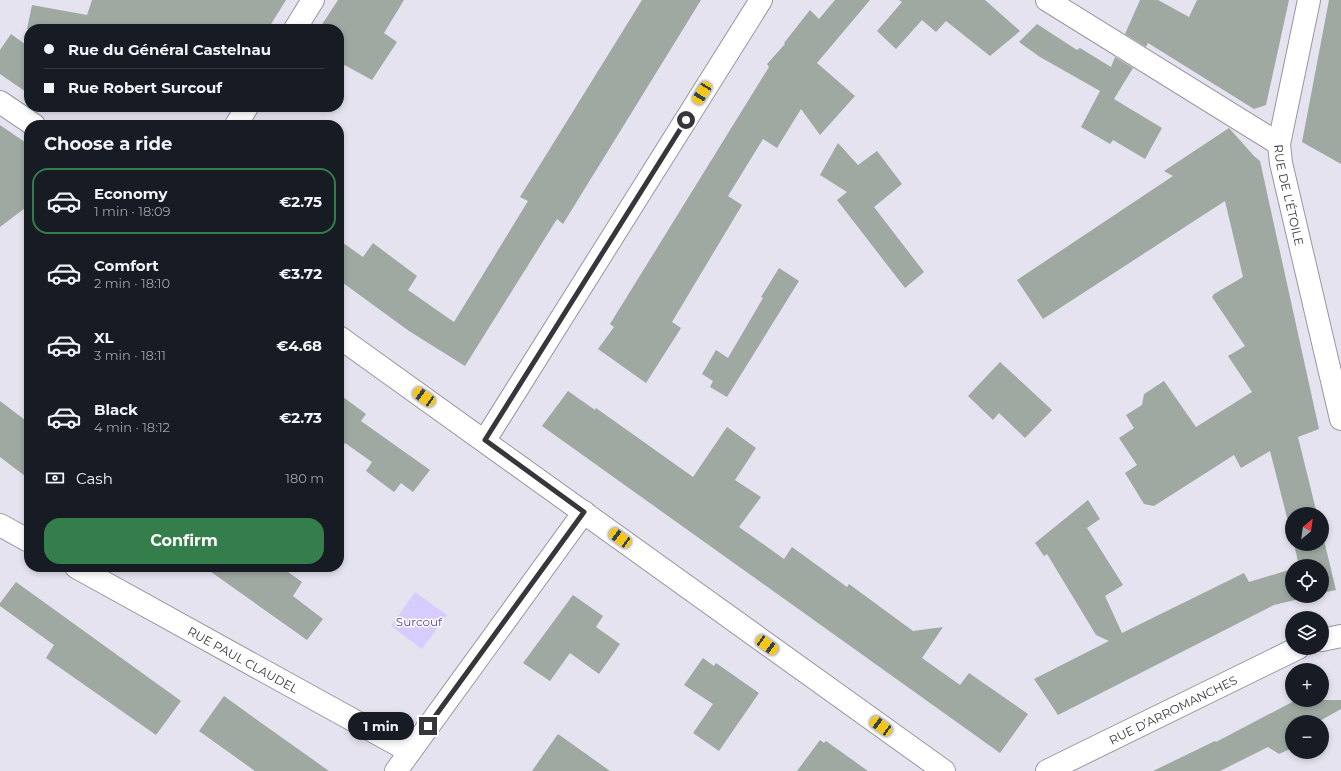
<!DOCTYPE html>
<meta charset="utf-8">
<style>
body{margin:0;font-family:Montserrat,sans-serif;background:#20242c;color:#f1f3f6;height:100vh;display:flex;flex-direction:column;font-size:15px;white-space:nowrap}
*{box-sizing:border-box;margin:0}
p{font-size:13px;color:#9ea1a6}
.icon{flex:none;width:22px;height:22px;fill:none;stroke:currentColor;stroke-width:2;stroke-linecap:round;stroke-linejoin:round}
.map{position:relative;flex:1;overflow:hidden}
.side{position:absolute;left:24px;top:120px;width:320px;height:452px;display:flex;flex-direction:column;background:#171b24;border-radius:16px;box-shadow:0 2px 6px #0003}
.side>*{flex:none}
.top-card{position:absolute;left:24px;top:24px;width:320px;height:88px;border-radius:16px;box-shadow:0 2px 6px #0003;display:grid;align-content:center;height:88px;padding:0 20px;background:#171b24}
.needle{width:26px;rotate:29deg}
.tools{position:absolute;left:1285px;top:507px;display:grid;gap:8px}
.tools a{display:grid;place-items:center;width:44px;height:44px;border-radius:50%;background:#171b24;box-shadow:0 2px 6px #0003;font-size:20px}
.end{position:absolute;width:18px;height:18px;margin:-9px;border:5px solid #37363b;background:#fff;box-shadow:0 0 0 2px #fff}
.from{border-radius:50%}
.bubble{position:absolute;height:28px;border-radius:14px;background:#171b24;box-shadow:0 2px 6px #0003;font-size:13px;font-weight:700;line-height:28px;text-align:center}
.car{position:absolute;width:12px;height:24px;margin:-12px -6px;border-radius:5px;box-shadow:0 0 3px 1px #0007;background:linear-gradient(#f5c518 24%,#345 0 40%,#f5c518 0 76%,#345 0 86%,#f5c518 0)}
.top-card b{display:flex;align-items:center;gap:14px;height:38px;font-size:15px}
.top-card b+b{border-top:1px solid #363941}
.top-card i{width:10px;height:10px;background:#f1f3f6}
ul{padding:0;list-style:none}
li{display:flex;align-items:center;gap:12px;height:66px;margin:0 8px 6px;padding:0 12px;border:2px solid transparent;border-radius:16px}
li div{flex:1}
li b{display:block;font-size:15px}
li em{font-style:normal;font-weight:700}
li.active{border-color:#347e4b}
li>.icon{width:36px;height:36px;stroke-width:1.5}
h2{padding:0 20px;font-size:18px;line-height:48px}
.pay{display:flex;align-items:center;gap:10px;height:44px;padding:0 20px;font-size:15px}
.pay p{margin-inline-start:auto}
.action{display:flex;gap:8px;margin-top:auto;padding:8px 20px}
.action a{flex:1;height:46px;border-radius:16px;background:#347e4b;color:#fff;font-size:16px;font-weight:700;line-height:46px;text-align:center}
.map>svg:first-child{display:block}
.green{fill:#d6ccfe}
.building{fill:#9fa8a1}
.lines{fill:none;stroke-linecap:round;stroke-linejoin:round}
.street-casing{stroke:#9896a0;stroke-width:24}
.street{stroke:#fff;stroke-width:22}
.route{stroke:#37363b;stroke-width:5}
.labels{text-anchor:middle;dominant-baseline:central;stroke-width:3;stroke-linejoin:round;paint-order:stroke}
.street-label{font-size:12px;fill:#37363b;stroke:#fff}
.park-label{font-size:12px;fill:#5c3d9d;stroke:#fff}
</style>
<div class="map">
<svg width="1341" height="771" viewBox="0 0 1341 771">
<rect width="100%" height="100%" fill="#e5e3ef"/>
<!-- green -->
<path class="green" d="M 415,592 L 447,615 L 422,649 L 391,626 Z"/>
<!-- building -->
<path class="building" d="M 92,0 L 286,0 L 268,29 L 27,29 L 32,5 L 87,15 Z
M 338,0 L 404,0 L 384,33 L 397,42 L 372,80 L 339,62 L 339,29 L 319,29 Z
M 642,0 L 701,0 L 563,224 L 557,219 L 465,366 L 409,331 L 339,280 L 339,240 L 363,257 L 373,243 L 417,276 L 408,290 L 454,322 L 528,201 L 520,197 Z
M 835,0 L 870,0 L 817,63 L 855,96 L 820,135 L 801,109 L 777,148 L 763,139 L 728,196 L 742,205 L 672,322 L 681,328 L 646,383 L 598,349 L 614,327 L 610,324 L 769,67 L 767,64 L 785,44 L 784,43 L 810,10 L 819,19 Z
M 899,0 L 985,0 L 1020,31 L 990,56 L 946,21 L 936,32 L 922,20 L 896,49 L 877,31 L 902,2 Z
M 1140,0 L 1158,0 L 1189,17 L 1197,0 L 1289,0 L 1266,105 L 1254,109 L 1148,43 L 1146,47 L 1125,34 Z
M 1329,0 L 1341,0 L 1341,164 L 1302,142 Z
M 1037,24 L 1077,50 L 1080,48 L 1111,67 L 1115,57 L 1133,68 L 1114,99 L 1162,128 L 1145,159 L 1113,140 L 1110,144 L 1081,127 L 1100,91 L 1040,57 L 1019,42 Z
M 11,34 L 29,47 L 29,94 L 0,74 L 0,50 Z
M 0,125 L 29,145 L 29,205 L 0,227 Z
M 1229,128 L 1254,156 L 1260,161 L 1319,429 L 1298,437 L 1317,514 L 1292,514 L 1292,537 L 1270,451 L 1241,468 L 1234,455 L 1154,506 L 1144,504 L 1125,473 L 1137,465 L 1119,438 L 1134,428 L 1126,415 L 1142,405 L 1144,394 L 1164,381 L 1196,427 L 1252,392 L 1228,356 L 1245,346 L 1212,297 L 1214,294 L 1243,277 L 1225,201 L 1043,319 L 1017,280 L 1173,176 L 1164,171 Z
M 838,143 L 858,165 L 877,151 L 902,184 L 874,207 L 924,272 L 905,288 L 837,200 L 847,192 L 820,175 Z
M 779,268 L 799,281 L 727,397 L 710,387 L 713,381 L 702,374 L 716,350 L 728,358 L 763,298 L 761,297 Z
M 1000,362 L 1052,410 L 1025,438 L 999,413 L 993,420 L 968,396 Z
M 568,391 L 595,410 L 596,408 L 693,477 L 727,427 L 756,448 L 735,480 L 761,497 L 739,527 L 784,559 L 792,547 L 847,587 L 849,584 L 913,631 L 943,627 L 922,658 L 960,685 L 969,673 L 1028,714 L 1000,753 L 542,426 Z
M 339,394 L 366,414 L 361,421 L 430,470 L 413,492 L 401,483 L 394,492 L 366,471 L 372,462 L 345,443 L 339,452 Z
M 0,401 L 29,423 L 29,479 L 0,457 Z
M 1088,500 L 1100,519 L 1087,528 L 1123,585 L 1105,596 L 1122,633 L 1244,573 L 1249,582 L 1292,569 L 1292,596 L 1312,596 L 1274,605 L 1058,715 L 1034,679 L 1109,641 L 1096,635 L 1047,554 L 1044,556 L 1035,543 Z
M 1322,532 L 1336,590 L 1322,593 L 1322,566 L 1299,566 L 1294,544 L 1322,544 Z
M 204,567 L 281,567 L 302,582 L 293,596 L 323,619 L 307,640 Z
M 16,582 L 181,701 L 156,735 L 46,658 L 54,645 L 0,606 L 0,603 Z
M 573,595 L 603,616 L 596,627 L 620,644 L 599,674 L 570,653 L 550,681 L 523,663 Z
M 703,658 L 714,666 L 716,663 L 759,693 L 719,751 L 693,733 L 713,704 L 684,685 Z
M 224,696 L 253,717 L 329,771 L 255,771 L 199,731 Z
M 1296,700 L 1341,700 L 1341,709 L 1318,722 L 1292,722 L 1292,748 L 1279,754 L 1268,747 L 1220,771 L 1153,771 L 1215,741 L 1216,742 Z
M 558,734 L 610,771 L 532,771 Z
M 820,740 L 824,743 L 826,741 L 868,771 L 797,771 Z"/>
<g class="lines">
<defs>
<g id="street">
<path d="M 1047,0 L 1279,144"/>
<path id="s1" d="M 1309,0 L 1279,144 L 1281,163 L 1341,419"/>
<path d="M 295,29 L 313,0"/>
<path d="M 0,102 L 34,125"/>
<path d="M 236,125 L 247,107"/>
<path d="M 339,337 L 944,771"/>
<path d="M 485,440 L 761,0"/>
<path d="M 0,525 L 29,541"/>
<path id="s2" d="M 76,567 L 409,751"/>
<path d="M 1322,640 L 1341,636"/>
<path d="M 396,771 L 584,512"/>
<path id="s3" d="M 1047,771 L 1298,648"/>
</g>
</defs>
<!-- street casing -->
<use href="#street" class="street-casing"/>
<!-- street -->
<use href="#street" class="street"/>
</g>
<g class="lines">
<!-- route -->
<path class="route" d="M 428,726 L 584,512 L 485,440 L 686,120"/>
</g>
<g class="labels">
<!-- street labels -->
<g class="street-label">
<text stroke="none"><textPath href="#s1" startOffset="199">RUE DE L’ÉTOILE</textPath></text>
<text stroke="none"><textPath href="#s2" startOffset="191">RUE PAUL CLAUDEL</textPath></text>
<text stroke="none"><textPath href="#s3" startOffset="140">RUE D’ARROMANCHES</textPath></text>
</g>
<!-- park labels -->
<g class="park-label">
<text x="419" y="621">Surcouf</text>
</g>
</g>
</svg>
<div class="tools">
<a><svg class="needle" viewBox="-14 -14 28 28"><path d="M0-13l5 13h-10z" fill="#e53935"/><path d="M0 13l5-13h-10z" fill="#9ea1a6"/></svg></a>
<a><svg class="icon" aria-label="locate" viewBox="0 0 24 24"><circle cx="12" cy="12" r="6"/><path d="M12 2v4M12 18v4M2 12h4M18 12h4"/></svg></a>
<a><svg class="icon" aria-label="layers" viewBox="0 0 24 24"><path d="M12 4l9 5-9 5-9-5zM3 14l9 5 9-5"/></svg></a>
<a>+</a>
<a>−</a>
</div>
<i class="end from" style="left:686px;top:120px"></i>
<i class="end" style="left:428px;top:726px"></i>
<div class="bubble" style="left:348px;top:712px;width:66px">1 min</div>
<i class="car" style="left:702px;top:93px;rotate:212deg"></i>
<i class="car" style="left:424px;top:397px;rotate:305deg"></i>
<i class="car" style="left:620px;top:538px;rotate:306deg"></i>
<i class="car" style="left:767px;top:645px;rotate:126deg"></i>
<i class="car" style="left:881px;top:726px;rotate:306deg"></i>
<div class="top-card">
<b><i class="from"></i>Rue du Général Castelnau</b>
<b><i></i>Rue Robert Surcouf</b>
</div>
<section class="side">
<h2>Choose a ride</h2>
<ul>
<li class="active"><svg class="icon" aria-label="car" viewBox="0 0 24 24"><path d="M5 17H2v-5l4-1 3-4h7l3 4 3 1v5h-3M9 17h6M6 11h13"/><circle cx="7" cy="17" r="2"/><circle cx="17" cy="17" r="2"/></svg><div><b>Economy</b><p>1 min · 18:09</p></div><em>€2.75</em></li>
<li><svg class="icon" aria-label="car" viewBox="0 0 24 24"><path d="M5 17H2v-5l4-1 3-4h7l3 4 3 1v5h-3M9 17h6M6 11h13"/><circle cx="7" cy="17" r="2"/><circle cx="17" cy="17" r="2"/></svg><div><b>Comfort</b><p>2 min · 18:10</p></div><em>€3.72</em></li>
<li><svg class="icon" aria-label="car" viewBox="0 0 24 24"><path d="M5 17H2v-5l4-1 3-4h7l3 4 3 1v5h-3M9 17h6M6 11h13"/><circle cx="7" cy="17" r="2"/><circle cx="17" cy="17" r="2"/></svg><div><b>XL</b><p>3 min · 18:11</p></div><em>€4.68</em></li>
<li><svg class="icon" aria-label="car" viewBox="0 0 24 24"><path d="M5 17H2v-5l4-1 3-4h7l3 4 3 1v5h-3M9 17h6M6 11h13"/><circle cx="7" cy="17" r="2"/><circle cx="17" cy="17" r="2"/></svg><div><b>Black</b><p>4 min · 18:12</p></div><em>€2.73</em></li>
</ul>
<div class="pay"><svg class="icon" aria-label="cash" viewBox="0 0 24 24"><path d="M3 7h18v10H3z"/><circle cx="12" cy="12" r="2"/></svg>Cash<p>180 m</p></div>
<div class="action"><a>Confirm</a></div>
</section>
</div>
